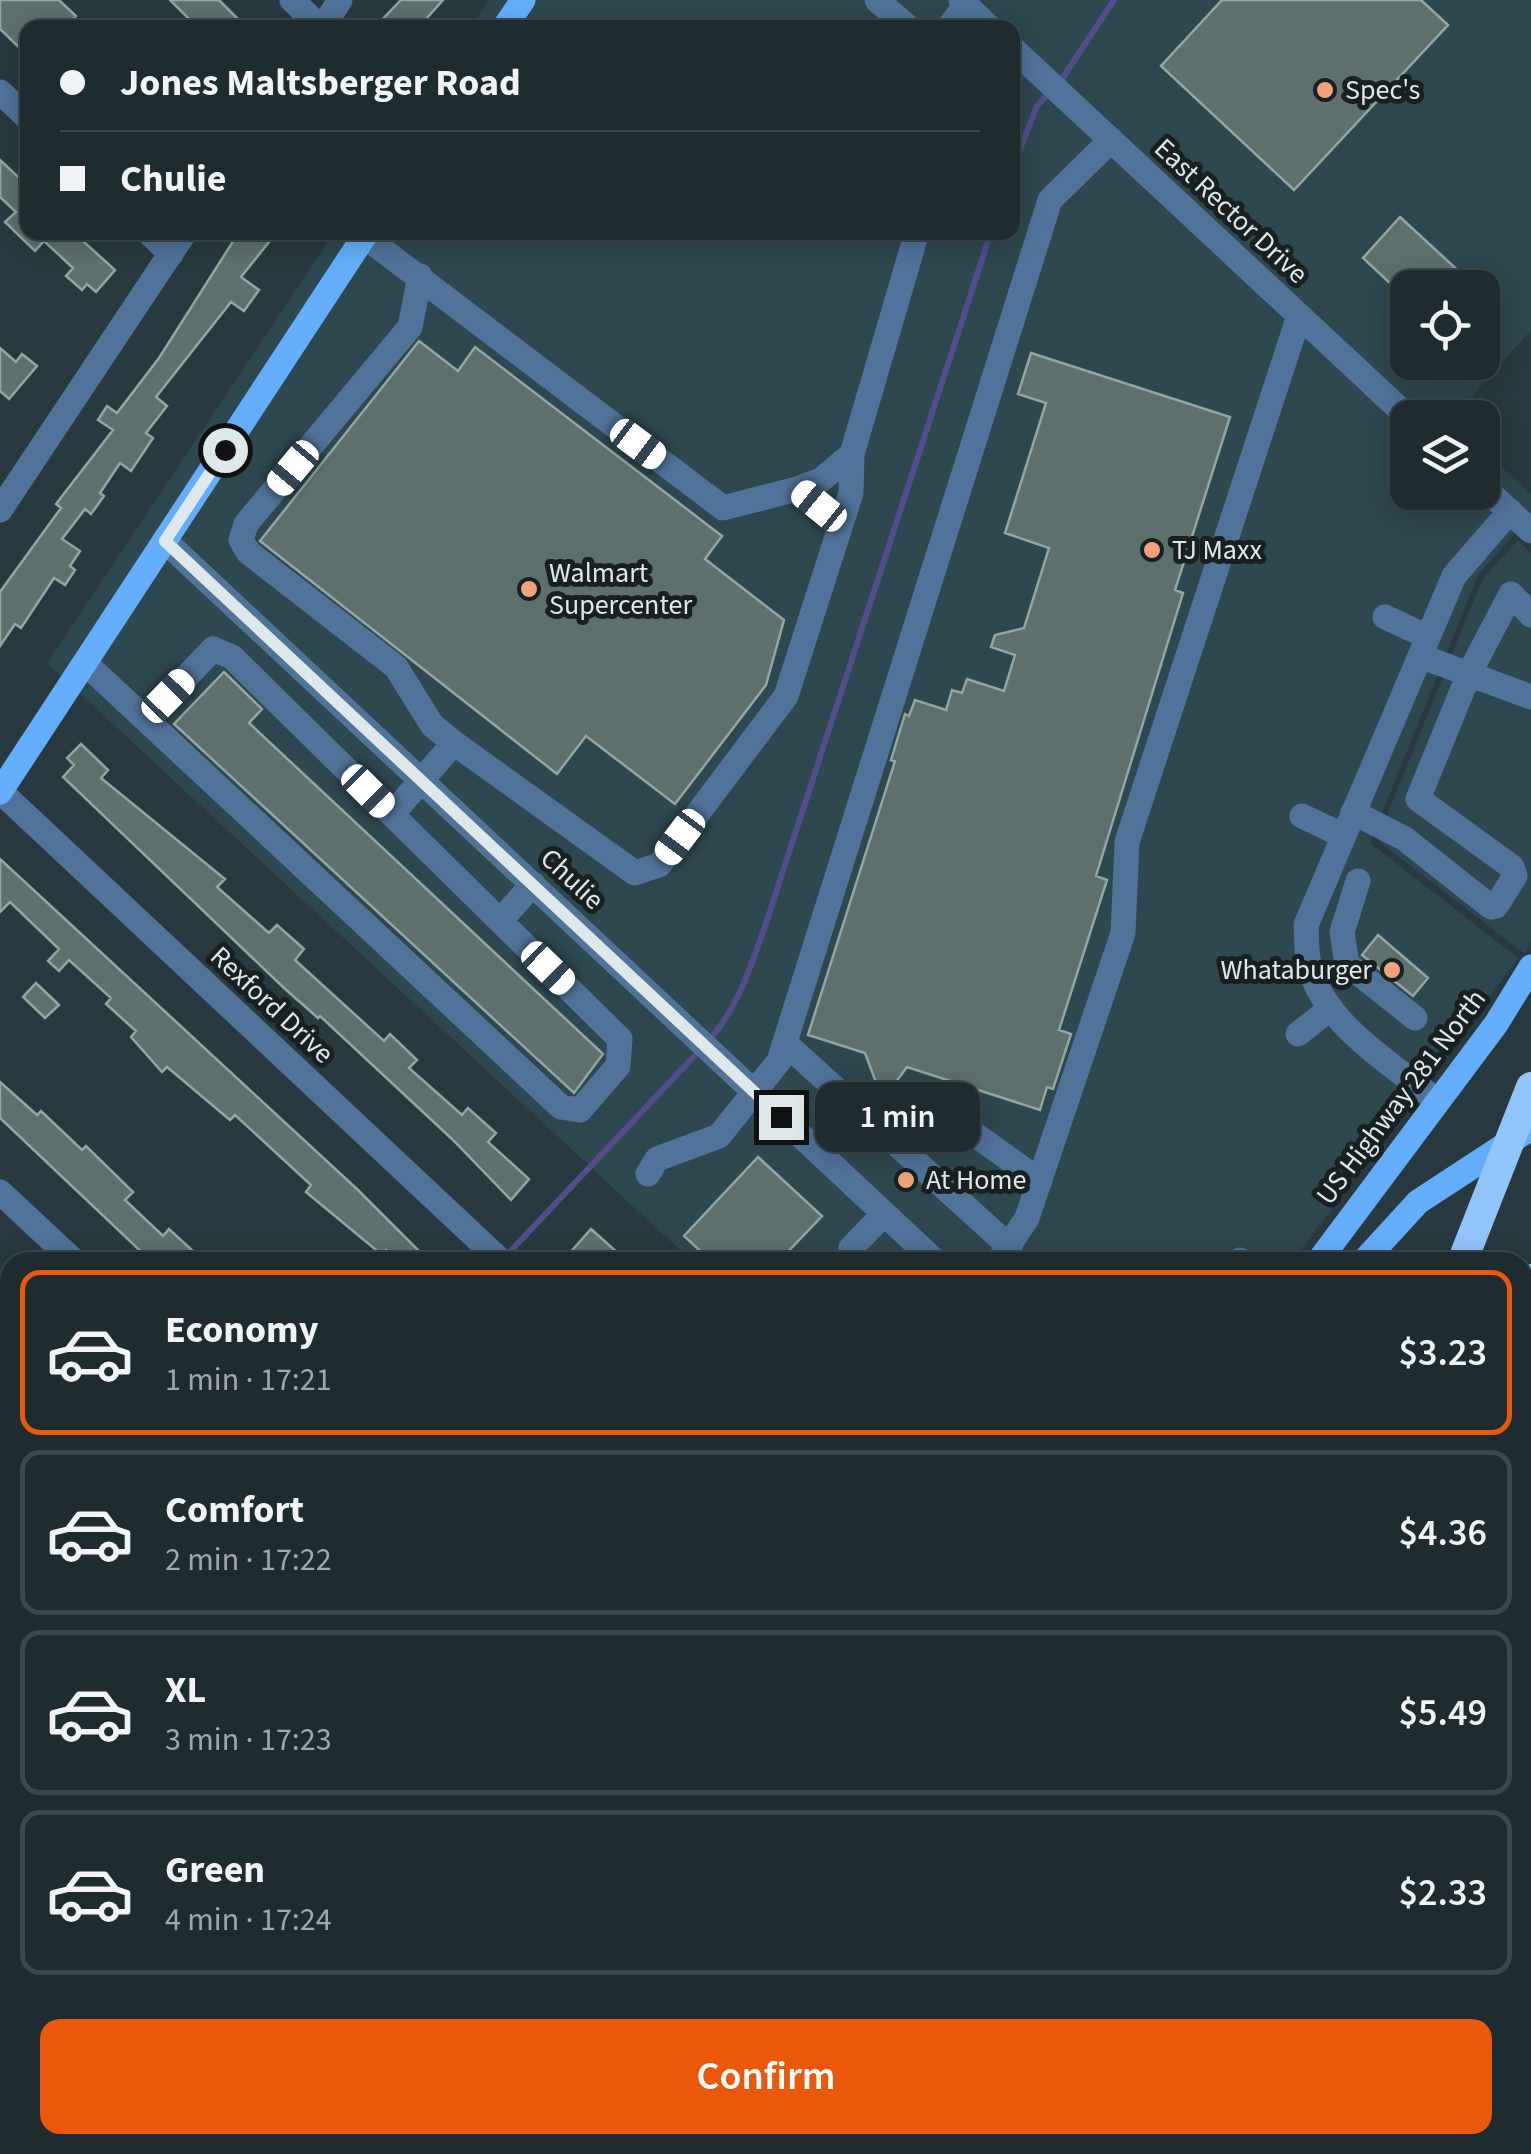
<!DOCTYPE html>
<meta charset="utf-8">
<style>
body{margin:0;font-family:"Source Sans 3",sans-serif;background:#2b383b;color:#f1f3f6;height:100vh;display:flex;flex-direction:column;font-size:38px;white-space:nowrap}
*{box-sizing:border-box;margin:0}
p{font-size:32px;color:#a1a7aa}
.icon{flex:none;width:55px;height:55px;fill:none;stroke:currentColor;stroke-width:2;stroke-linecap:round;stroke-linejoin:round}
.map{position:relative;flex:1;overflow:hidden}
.panel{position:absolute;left:0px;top:1252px;width:1532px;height:902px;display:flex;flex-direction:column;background:#1e2c2f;border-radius:30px 30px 0 0;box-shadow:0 5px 25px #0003,0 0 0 2px #3c484b}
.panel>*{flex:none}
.guide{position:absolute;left:20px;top:20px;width:1000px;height:220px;border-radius:20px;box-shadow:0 5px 25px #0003,0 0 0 2px #3c484b;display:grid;align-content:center;height:220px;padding:0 40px;background:#1e2c2f}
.controls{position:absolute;left:1390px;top:270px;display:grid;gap:20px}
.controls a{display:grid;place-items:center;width:110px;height:110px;border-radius:20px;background:#1e2c2f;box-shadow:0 5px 25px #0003,0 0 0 2px #3c484b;font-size:50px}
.end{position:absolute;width:45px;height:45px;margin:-22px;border:12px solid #dee8eb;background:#111;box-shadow:0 0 0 5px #111}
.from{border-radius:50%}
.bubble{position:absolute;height:70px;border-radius:20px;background:#1e2c2f;box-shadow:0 5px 25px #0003,0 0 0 2px #3c484b;font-size:32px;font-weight:600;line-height:70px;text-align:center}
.car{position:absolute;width:30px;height:60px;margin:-30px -15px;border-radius:12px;box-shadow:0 0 8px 2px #0007;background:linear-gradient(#fff 24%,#345 0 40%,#fff 0 76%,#345 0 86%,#fff 0)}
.guide b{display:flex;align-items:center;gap:35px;height:95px;font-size:38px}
.guide b+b{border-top:2px solid #3c484b}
.guide i{width:25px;height:25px;background:#f1f3f6}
ul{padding:18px 0 0;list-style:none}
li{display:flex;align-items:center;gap:30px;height:165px;margin:0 20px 15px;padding:0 20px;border:5px solid #3c484b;border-radius:20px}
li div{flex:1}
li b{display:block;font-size:38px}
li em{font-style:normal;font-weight:600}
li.current{border-color:#ea580c}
li>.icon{width:90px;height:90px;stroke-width:1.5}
.button{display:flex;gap:20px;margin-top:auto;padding:20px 40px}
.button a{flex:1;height:115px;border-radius:20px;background:#ea580c;color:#fff;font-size:40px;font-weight:600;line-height:115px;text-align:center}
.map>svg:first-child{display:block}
.built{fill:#2e484f;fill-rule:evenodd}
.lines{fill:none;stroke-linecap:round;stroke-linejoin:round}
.stream{stroke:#514d8a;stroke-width:6}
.building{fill:#5d706d;stroke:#92a7a3;stroke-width:2.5}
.minor{stroke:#507399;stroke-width:25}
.major{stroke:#63adfa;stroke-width:25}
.highway{stroke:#90c4fb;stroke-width:30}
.route{stroke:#dee8eb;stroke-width:12}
.poi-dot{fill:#f1a17c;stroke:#182022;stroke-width:4}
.labels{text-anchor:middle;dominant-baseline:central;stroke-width:10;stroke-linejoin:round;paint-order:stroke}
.poi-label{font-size:28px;fill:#dee8eb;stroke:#182022;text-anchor:start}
.street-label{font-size:28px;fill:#dee8eb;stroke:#182022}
</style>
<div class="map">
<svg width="1531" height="2154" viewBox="0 0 1531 2154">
<rect width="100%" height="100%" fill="#283a3f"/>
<!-- built -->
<path class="built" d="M 489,0 L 1531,0 L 1531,330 L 1453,417 L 1408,418 L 1408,492 L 1482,492 L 1483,450 L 1531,494 L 1531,515 L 1478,575 L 1370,843 L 1518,958 L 1292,1262 L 693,1262 L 47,663 L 334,233 L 1012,232 L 1012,28 L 471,27 ZM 1408,288 L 1482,288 L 1482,362 L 1408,362 Z
M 1518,540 L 1531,553 L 1531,942 L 1525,954 L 1377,840 L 1482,580 Z"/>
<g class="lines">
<!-- stream -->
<path class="stream" d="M 1060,82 L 1114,0
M 1012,170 L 1037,106 L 1051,91
M 708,1041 C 738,1009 753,961 767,920 L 991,232
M 506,1256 L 700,1050
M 604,2145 L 605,2154"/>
</g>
<!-- building -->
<path class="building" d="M 0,0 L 59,0 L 76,16 L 65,28 L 28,28 L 28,56 L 0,29 Z
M 170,0 L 219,0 L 247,28 L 198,28 Z
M 401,0 L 443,0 L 418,28 L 374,28 Z
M 1222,0 L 1421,0 L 1448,25 L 1294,190 L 1161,66 Z
M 0,160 L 28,186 L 28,232 L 73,232 L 115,270 L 96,292 L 87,284 L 82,290 L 66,276 L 73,268 L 44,241 L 35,251 L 5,222 L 16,212 L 0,197 Z
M 1400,217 L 1477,288 L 1408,288 L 1408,300 L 1363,258 Z
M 239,232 L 277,232 L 241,277 L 259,290 L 244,311 L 231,302 L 156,397 L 167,406 L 146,433 L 153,438 L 131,471 L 120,463 L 100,493 L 104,496 L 91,514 L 85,509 L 62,539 L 80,551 L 70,566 L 75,570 L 65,585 L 54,578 L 21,628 L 15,624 L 0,646 L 0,592 L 61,508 L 56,504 L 113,430 L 98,420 L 107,406 L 117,413 L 159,358 Z
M 419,341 L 458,371 L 475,347 L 722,536 L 705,559 L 784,620 L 766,685 L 675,804 L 586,736 L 557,774 L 260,541 Z
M 0,348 L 16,362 L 22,354 L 37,366 L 9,399 L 0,391 Z
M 1031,353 L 1230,417 L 1175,590 L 1183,593 L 1096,876 L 1107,880 L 1059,1030 L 1071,1034 L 1053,1089 L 1047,1087 L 1040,1110 L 907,1067 L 890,1090 L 877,1085 L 865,1053 L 808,1035 L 895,761 L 891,760 L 905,714 L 909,716 L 915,700 L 946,710 L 952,690 L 962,693 L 967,679 L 1004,691 L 1015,655 L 991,647 L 995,635 L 1024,628 L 1049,548 L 1005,533 L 1046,403 L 1018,394 Z
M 224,672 L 262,709 L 249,723 L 603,1054 L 574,1093 L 174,724 Z
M 81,744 L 108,770 L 101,778 L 225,879 L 217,887 L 269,933 L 277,925 L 304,949 L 295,960 L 384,1041 L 390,1034 L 417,1060 L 409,1068 L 462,1115 L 468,1108 L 496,1133 L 488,1142 L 529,1179 L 511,1200 L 453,1140 L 320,1016 L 318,1018 L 284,988 L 63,777 L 74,765 L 67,758 Z
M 0,859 L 358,1190 L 430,1262 L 400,1262 L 386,1250 L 382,1255 L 306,1192 L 311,1185 L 235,1115 L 230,1120 L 167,1067 L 162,1072 L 131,1037 L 136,1031 L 106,1004 L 111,998 L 69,960 L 59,971 L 48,961 L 59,949 L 10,902 L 0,912 Z
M 1378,935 L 1428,978 L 1413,996 L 1362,955 Z
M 36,983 L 59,1005 L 45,1018 L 23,997 Z
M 0,1082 L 37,1115 L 41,1111 L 82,1150 L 86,1146 L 133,1192 L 125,1200 L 163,1236 L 169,1229 L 194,1252 L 183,1262 L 152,1262 L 0,1118 Z
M 758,1157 L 822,1216 L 778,1262 L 712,1262 L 684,1236 Z
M 591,1229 L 628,1262 L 575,1262 L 567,1256 Z"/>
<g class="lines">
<!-- minor -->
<path class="minor" d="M 292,0 L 321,28
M 877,0 L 909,28
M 961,0 L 990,28
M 322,28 L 340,0
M 948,28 L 966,5
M 1012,48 L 1409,418
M 0,92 L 28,118
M 148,232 L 171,254
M 364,236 L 723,508 L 797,489 L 841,524
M 420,276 L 410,327 L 246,524 L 241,540 L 248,552 L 396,667 L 432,725 L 454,743
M 1482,486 L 1531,531
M 797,489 L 821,480 L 852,454
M 0,510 L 185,232
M 165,541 L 936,1262
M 1385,617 L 1428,637
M 1420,656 L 1531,697
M 85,663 L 561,1107 L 580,1110 L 618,1066 L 620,1039 L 232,657 L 213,649 L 146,719
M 0,791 L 502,1262
M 1353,812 L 1405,839 L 1491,907 L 1496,906 L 1515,876 L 1512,867 L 1418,799 L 1469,674 L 1511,594 L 1531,615
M 392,814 L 454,743 L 635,873 L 659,865 L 786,696 L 851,493 L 852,454 L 917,232
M 1302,816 L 1344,836
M 1358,881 L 1342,932 L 1347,964 L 1415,1018
M 500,921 L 533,884
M 1298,1034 L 1331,1008
M 785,1043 L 1010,1247
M 1437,1101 C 1394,1065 1322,1024 1309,964 C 1306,952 1307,937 1306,925 L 1454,576 L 1510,511
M 963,1126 L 1040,1181
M 648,1174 L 657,1159 L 719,1136 L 779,1061 L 1050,200 L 1111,140
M 0,1192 L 75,1262
M 1240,1260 L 1246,1262
M 855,1262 L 851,1248 L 884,1214
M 998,1262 L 1027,1218 L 1123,933 L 1127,842 L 1299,316
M 0,1432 L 10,1441
M 0,1687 L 10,1696
M 1522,1926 L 1531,1917
M 1522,1982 L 1531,1990
M 0,2037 L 10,2047
M 117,2145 L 127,2154
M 486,2145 L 496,2154
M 757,2145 L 767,2154
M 905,2145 L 915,2154
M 1443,2145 L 1452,2154
M 80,2154 L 89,2145
M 1388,2154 L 1396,2145"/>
<!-- major -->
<path class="major" d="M 504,28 L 523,0
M 0,792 L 367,232
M 1318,1262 L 1496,1024 L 1531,967
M 1363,1262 L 1418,1202 L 1531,1128
M 1074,2154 L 1080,2145"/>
<!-- highway -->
<path class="highway" d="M 1462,1262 L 1531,1087
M 1522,1305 L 1531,1279
M 1522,1469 L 1531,1445
M 1522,1563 L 1531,1550
M 1522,1606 L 1531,1584
M 1145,2154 L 1150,2145
M 1189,2154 L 1195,2145
M 1244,2154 L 1250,2145
M 1297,2154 L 1302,2145"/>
</g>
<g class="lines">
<!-- route -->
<path class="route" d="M 225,450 L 165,541 L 781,1117"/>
</g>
<!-- markers -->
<g class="poi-dot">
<circle cx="1325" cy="90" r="10"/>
<circle cx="1152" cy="550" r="10"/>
<circle cx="529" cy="589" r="10"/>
<circle cx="1392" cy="970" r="10"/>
<circle cx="906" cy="1180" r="10"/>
</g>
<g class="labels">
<!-- poi labels -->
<g class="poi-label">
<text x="1345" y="90">Spec's</text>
<text x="1172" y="550">TJ Maxx</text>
<text x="549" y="573">Walmart<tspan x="549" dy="32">Supercenter</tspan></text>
<text x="1372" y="970" text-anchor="end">Whataburger</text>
<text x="926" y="1180">At Home</text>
</g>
<!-- street labels -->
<g class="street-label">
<text transform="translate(1231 211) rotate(43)">East Rector Drive</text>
<text transform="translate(572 879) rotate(43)">Chulie</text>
<text transform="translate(272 1005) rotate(43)">Rexford Drive</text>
<text transform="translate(1401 1097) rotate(-53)">US Highway 281 North</text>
</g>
</g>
</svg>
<div class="controls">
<a><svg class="icon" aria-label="locate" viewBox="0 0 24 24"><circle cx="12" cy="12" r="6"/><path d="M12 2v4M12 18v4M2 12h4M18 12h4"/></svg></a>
<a><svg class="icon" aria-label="layers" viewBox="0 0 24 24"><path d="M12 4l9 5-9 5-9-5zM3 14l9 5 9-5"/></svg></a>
</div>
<i class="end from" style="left:225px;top:450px"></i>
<i class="end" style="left:781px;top:1117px"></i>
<div class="bubble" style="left:815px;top:1082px;width:165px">1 min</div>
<i class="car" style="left:638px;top:444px;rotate:127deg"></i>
<i class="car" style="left:293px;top:468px;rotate:220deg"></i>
<i class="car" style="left:819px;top:506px;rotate:309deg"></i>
<i class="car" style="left:168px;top:696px;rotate:44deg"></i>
<i class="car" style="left:368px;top:791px;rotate:135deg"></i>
<i class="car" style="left:680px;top:837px;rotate:217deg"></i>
<i class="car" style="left:548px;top:968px;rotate:134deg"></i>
<div class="guide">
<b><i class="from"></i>Jones Maltsberger Road</b>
<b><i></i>Chulie</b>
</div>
<section class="panel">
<ul>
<li class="current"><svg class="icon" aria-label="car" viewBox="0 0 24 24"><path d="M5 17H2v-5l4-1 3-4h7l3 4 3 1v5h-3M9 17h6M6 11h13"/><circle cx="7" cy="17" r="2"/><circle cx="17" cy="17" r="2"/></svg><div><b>Economy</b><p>1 min · 17:21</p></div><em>$3.23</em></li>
<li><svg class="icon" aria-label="car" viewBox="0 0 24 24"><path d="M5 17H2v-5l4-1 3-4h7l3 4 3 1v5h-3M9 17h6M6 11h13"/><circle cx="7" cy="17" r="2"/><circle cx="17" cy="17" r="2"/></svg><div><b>Comfort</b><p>2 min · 17:22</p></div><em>$4.36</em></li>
<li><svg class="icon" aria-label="car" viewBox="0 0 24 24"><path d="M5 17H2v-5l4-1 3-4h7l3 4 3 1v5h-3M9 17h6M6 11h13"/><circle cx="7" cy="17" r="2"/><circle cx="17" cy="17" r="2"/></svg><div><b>XL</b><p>3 min · 17:23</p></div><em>$5.49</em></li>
<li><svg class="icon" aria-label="car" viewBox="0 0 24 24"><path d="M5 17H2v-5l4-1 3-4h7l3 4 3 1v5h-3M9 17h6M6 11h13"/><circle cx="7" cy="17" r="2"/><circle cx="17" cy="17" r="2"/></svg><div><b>Green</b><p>4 min · 17:24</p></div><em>$2.33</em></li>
</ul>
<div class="button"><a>Confirm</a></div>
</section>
</div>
